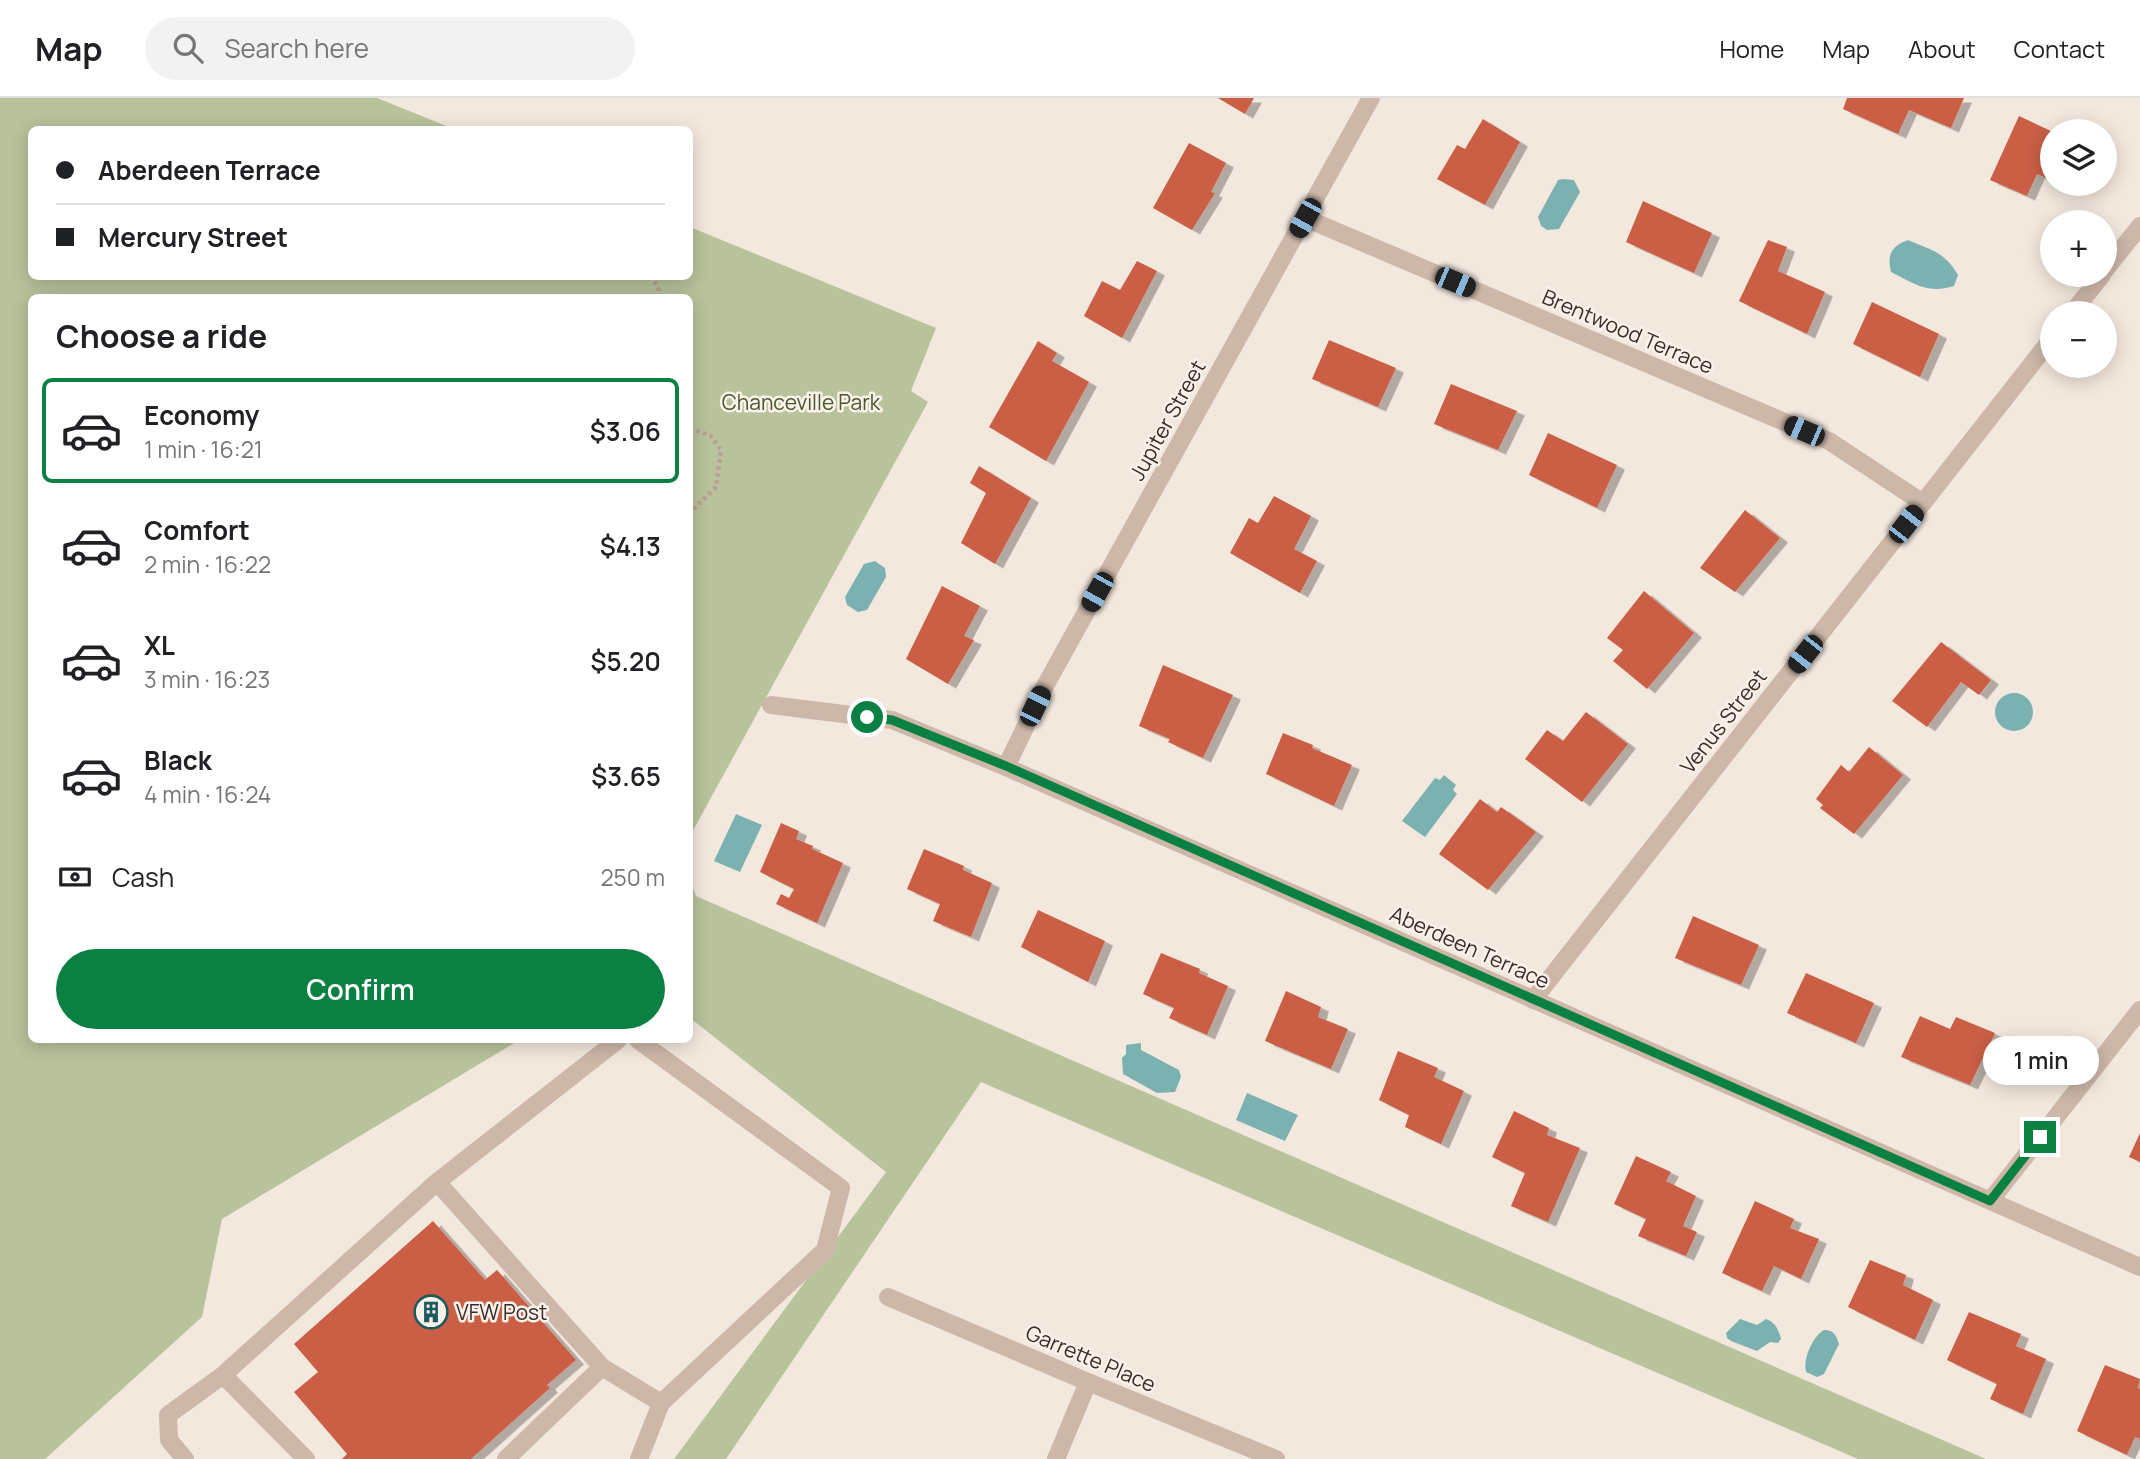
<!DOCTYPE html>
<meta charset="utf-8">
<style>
body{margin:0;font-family:Manrope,sans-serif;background:#f2f2f2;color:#202124;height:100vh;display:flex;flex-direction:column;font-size:26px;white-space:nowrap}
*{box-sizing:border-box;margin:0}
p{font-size:23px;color:#757577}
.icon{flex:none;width:38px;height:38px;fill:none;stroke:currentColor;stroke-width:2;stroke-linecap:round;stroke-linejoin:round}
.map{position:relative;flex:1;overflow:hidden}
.details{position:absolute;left:28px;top:196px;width:665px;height:749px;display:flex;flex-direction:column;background:#fff;border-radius:10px;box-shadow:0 4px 18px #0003}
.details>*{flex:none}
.banner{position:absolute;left:28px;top:28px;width:665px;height:154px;border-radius:10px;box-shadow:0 4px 18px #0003;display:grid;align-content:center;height:154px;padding:0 28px;background:#fff}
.tools{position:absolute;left:2040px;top:21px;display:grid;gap:14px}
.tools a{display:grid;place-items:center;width:77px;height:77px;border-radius:50%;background:#fff;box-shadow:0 4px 18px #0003;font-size:35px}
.end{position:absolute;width:32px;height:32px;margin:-16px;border:9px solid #0b8043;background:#fff;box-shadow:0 0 0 4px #fff}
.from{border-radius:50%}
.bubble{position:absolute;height:49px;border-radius:24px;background:#fff;box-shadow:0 4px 18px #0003;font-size:23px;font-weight:600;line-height:49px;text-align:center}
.car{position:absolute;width:21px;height:42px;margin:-21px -10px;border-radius:9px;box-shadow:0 0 5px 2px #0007;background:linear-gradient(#222 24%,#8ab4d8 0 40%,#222 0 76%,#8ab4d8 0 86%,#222 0)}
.banner b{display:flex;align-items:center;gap:24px;height:66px;font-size:26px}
.banner b+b{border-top:2px solid #e0e0e0}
.banner i{width:18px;height:18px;background:#202124}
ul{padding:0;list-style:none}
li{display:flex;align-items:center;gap:21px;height:105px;margin:0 14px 10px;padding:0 14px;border:4px solid transparent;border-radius:10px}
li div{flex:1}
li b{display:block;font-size:26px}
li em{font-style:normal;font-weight:600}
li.selected{border-color:#0b8043}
li>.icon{width:63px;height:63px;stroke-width:1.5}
h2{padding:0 28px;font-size:32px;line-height:84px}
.pay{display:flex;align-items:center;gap:18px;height:77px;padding:0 28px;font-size:26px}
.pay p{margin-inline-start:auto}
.button{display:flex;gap:14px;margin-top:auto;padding:14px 28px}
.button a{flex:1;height:80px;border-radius:42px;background:#0b8043;color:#fff;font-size:28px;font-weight:600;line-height:80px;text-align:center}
header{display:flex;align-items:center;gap:42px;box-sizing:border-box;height:98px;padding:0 35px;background:#fff;border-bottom:2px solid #e0e0e0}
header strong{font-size:33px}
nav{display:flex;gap:38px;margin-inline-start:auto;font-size:24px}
.search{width:490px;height:63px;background:#f2f2f2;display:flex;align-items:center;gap:18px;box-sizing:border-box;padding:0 24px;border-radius:38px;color:#757577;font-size:26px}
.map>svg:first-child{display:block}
.green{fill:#b8c39c}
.water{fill:#7bb2b1}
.building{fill:#ca5e44;filter:url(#shadow)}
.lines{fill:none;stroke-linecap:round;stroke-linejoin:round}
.path{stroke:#b8a192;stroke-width:4.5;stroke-dasharray:3.5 3.5;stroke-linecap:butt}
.minor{stroke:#ccb7a8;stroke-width:18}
.route{stroke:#0b8043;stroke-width:9}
.labels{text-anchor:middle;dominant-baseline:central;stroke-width:5;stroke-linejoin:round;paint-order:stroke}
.street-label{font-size:21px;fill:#392d29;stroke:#faf2ea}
.park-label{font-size:21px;fill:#4a582b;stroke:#faf2ea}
.poi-label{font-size:21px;fill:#392d29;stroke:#faf2ea;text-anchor:start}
</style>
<header>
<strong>Map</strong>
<div class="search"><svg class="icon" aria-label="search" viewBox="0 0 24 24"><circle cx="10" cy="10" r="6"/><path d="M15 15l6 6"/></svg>Search here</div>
<nav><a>Home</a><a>Map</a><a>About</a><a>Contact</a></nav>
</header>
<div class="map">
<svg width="2140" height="1361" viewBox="0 0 2140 1361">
<defs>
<filter id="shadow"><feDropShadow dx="8" dy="4.5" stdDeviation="0" flood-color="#0004"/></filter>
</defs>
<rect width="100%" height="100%" fill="#f3e8dd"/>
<!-- green -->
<path class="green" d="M 0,0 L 377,0 L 454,31 L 32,32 L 32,178 L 690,178 L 690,129 L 936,230 L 911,293 L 928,304 L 690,738 L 690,200 L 32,200 L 32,942 L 519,942 L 222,1121 L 202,1219 L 45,1361 L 0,1361 Z
M 690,782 L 696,798 L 1986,1361 L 1858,1361 L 981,984 L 726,1361 L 674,1361 L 886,1074 L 690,920 Z"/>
<!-- water -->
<path class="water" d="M 1563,81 L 1574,82 L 1580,94 L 1559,131 L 1547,132 L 1541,128 L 1538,119 L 1558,82 Z
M 1908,142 C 1931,152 1945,154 1958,177 L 1954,188 C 1927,196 1915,186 1891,174 C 1887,157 1891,148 1908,142 Z
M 875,463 L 885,470 L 886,479 L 867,512 L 858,514 L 847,507 L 845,499 L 864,466 Z
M1995 614a19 19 0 1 1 38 0a19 19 0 1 1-38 0Z
M 1444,677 L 1456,687 L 1453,692 L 1457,696 L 1425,739 L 1402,723 L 1435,680 L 1440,682 Z
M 736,716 L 762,727 L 740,774 L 714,763 Z
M 1141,945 L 1141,952 L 1179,972 L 1181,979 L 1175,994 L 1157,995 L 1123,976 L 1122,960 L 1126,956 L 1126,947 Z
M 1247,995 L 1298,1017 L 1285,1043 L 1236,1022 Z
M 1740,1221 L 1757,1227 L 1766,1221 C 1775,1224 1779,1232 1781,1241 L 1778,1245 L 1770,1244 L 1757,1253 L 1731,1243 L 1727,1240 L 1726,1235 Z
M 1824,1232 C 1834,1232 1836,1237 1839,1246 L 1824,1276 L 1817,1279 L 1806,1274 C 1803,1261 1812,1239 1824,1232 Z"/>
<!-- building -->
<path class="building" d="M 1218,0 L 1254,0 L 1245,16 Z
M 1847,0 L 1964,0 L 1951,30 L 1909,12 L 1898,36 L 1843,11 Z
M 2019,18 L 2053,34 L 2053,83 L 2037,76 L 2027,98 L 1990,82 Z
M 1483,21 L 1520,44 L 1485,107 L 1437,81 L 1457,47 L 1465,51 Z
M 1189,45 L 1226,65 L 1211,94 L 1215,95 L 1192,132 L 1153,110 Z
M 1643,103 L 1712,135 L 1694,175 L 1626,144 Z
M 1768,142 L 1787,149 L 1778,173 L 1825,194 L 1807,236 L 1739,203 Z
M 1137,163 L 1157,173 L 1122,240 L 1084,218 L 1102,183 L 1120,192 Z
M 1872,204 L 1939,236 L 1920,279 L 1853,246 Z
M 1329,242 L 1396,270 L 1378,309 L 1312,281 Z
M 1038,243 L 1057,255 L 1052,263 L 1089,284 L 1046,363 L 989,329 Z
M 1451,286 L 1517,313 L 1498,352 L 1434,326 Z
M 1548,335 L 1617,367 L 1597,410 L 1529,377 Z
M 979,368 L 1031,400 L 995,466 L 961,445 L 986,395 L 970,385 Z
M 1274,398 L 1311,418 L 1294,451 L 1317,463 L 1300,495 L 1230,455 L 1249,420 L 1258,425 Z
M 1745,412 L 1780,440 L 1735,494 L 1700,470 Z
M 942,488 L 980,508 L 964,538 L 974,542 L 948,586 L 906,561 Z
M 1644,493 L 1694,535 L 1647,591 L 1613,563 L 1623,552 L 1607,540 Z
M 1941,544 L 1991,582 L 1979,597 L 1961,584 L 1927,629 L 1892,603 Z
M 1163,567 L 1233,597 L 1203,660 L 1168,644 L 1170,641 L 1139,628 Z
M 1586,614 L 1628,646 L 1582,704 L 1525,661 L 1547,632 L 1563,643 Z
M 1283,635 L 1313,647 L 1312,650 L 1352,667 L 1334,708 L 1266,676 Z
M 1869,649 L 1903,677 L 1854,736 L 1820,710 L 1823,707 L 1816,701 L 1841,667 L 1849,674 Z
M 1480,701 L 1497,714 L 1501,709 L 1536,734 L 1488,792 L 1439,756 Z
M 781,725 L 799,733 L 796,741 L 813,748 L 812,751 L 843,765 L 817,825 L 776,806 L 781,796 L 789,800 L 794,791 L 760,774 Z
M 924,751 L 964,768 L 963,772 L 992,785 L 971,839 L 933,823 L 940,806 L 907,791 Z
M 1038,812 L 1105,843 L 1088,884 L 1021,849 Z
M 1693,818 L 1759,847 L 1741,887 L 1675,860 Z
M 1161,855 L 1200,871 L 1199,875 L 1228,888 L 1207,937 L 1169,920 L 1174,910 L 1143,896 Z
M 1806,875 L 1874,905 L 1856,945 L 1787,915 Z
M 1286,893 L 1321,909 L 1318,919 L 1348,931 L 1331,971 L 1265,943 Z
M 1920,918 L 1950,931 L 1956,919 L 1995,935 L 1970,987 L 1901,959 Z
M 1398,953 L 1438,970 L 1434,979 L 1464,993 L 1441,1046 L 1405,1029 L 1409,1017 L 1379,1002 Z
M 1514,1013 L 1549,1030 L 1547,1037 L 1580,1050 L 1548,1124 L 1511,1108 L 1525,1075 L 1492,1059 Z
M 2140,1035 L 2140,1064 L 2129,1059 Z
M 1636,1058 L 1671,1074 L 1666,1083 L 1696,1098 L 1683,1128 L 1697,1134 L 1686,1158 L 1638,1138 L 1646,1121 L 1614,1106 Z
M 1755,1103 L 1794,1121 L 1790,1130 L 1819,1141 L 1801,1181 L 1774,1168 L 1762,1193 L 1722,1175 Z
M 433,1123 L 485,1182 L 497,1172 L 576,1262 L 547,1287 L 550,1290 L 471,1361 L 342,1361 L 347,1356 L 294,1294 L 318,1274 L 294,1246 Z
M 1870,1162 L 1906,1177 L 1903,1187 L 1933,1202 L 1915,1242 L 1848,1209 Z
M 1969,1214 L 2021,1236 L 2016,1248 L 2046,1261 L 2023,1316 L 1990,1301 L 1997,1286 L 1947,1262 Z
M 2105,1267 L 2140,1281 L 2138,1290 L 2140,1291 L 2140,1341 L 2135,1339 L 2127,1357 L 2077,1333 Z"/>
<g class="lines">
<!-- path -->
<path class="path" d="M 650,178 L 658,189 L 661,200
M 690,330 L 711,338 L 721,352 L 716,389 L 690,415"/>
<!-- minor -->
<path class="minor" d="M 1305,120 L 1829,343 L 1923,405
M 2105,172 L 2140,128
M 2072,215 L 2102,177
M 771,607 L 892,622 L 1006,669 L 2140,1169
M 1006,669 L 1045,588 L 1371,0
M 1533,902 L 2053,239
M 638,942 L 841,1090 L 825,1152 L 661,1305 L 639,1361
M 437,1084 L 602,1269 L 661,1305
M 1990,1103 L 2140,912
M 888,1199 L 1088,1284 L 1276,1361
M 223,1277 L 437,1084 L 618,942
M 185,1361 L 169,1342 L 168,1317 L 223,1277 L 306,1361
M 506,1361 L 602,1269
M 1056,1361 L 1088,1284"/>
</g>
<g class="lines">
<!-- route -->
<path class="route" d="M 867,619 L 892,622 L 1006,668 L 1990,1103 L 2040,1039"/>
</g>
<!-- icons -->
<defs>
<symbol id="building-ring" viewBox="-11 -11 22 22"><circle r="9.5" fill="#faf2ea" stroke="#1c5b5c" stroke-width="1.5"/><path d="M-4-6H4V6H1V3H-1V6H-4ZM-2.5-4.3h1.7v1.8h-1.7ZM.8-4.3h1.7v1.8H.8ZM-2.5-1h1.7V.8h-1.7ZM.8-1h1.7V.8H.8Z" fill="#1c5b5c"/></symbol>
</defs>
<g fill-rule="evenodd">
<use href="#building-ring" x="412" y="1195" width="38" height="38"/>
</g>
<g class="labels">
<!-- street labels -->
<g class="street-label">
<text transform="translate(1628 233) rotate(23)">Brentwood Terrace</text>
<text transform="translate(1167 322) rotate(-61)">Jupiter Street</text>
<text transform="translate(1723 623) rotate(-52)">Venus Street</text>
<text transform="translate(1470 849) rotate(24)">Aberdeen Terrace</text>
<text transform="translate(1091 1260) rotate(23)">Garrette Place</text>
</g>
<!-- park labels -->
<g class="park-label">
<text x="801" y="304">Chanceville Park</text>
</g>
<!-- poi labels -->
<g class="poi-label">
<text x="456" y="1214">VFW Post</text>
</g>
</g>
</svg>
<div class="tools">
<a><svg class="icon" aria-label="layers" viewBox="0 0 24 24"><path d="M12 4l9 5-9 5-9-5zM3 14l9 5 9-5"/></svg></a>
<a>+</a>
<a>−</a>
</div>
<i class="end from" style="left:867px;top:619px"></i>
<i class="end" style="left:2040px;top:1039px"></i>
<div class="bubble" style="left:1983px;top:938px;width:116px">1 min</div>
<i class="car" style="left:1305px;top:120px;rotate:209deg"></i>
<i class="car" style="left:1455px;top:184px;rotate:113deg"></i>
<i class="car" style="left:1804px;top:333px;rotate:293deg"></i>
<i class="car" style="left:1906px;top:426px;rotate:38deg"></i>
<i class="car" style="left:1097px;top:494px;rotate:209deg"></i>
<i class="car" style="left:1805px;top:556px;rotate:218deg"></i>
<i class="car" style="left:1035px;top:608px;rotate:26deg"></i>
<div class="banner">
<b><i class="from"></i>Aberdeen Terrace</b>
<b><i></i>Mercury Street</b>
</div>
<section class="details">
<h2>Choose a ride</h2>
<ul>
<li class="selected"><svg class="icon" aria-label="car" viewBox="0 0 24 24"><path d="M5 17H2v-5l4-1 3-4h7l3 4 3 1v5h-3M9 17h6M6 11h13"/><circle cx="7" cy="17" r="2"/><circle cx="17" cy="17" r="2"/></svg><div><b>Economy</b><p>1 min · 16:21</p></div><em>$3.06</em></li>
<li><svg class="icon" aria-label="car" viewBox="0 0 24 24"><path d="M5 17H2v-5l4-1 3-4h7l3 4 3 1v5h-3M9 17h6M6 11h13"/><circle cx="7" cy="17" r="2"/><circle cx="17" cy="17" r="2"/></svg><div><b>Comfort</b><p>2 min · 16:22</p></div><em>$4.13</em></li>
<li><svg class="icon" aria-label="car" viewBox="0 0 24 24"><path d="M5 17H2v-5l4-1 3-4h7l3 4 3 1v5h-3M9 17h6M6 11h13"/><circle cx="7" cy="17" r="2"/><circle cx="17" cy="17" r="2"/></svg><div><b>XL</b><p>3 min · 16:23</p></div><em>$5.20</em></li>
<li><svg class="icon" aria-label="car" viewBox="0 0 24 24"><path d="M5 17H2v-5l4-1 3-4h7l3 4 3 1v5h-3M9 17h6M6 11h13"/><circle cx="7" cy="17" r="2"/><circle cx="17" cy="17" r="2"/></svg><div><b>Black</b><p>4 min · 16:24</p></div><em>$3.65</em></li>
</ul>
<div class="pay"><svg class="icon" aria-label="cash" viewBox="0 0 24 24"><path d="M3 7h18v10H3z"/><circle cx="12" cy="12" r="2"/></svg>Cash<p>250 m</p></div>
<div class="button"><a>Confirm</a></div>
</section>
</div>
